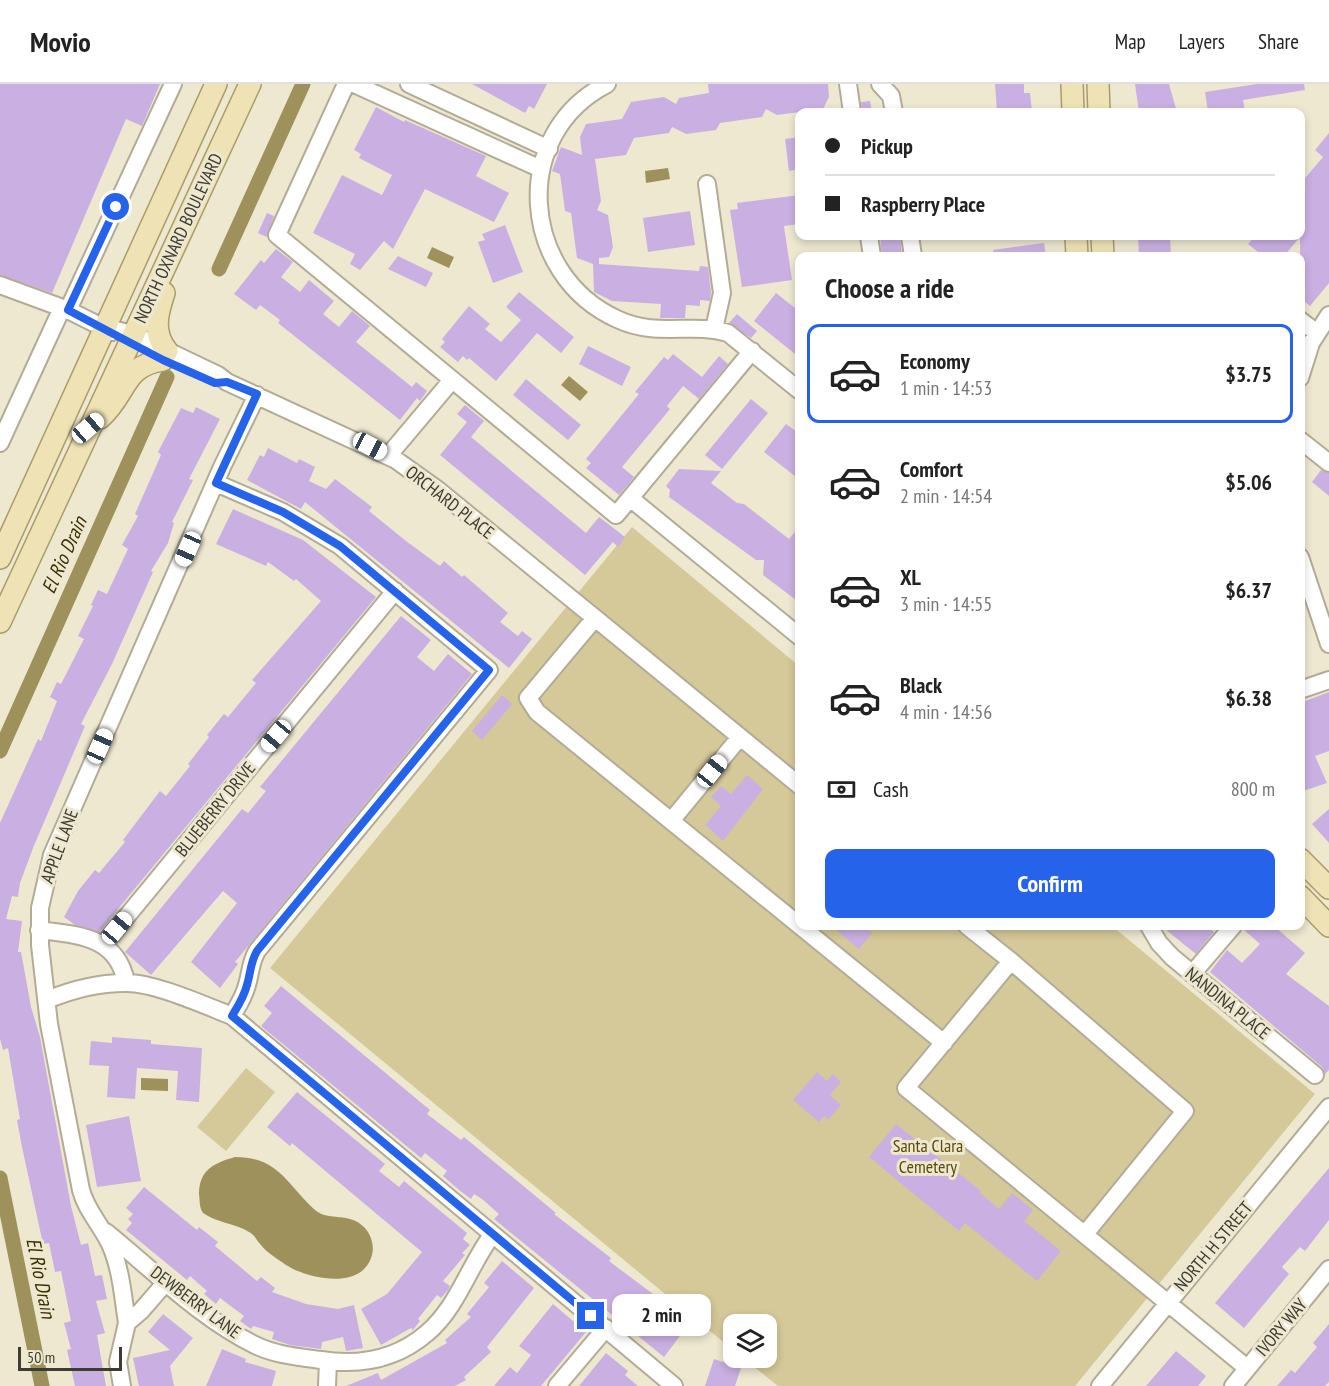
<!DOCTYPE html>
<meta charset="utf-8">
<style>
body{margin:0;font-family:"PT Sans Narrow",sans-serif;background:#f6f6f6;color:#222;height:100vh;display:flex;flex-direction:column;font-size:22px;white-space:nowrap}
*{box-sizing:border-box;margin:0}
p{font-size:20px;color:#767676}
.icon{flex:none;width:33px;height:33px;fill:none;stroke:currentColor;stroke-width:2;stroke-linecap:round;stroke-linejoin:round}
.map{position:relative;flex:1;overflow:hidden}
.panel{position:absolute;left:795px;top:168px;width:510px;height:678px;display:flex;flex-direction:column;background:#fff;border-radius:12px;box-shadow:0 3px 9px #0003}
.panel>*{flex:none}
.banner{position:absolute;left:795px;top:24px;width:510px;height:132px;border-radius:12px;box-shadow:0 3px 9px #0003;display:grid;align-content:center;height:132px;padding:0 30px;background:#fff}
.fabs{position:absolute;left:723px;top:1230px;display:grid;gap:12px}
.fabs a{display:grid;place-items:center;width:54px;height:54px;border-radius:12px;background:#fff;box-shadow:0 3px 9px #0003;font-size:30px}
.scale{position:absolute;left:18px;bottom:15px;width:104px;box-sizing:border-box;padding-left:6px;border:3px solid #3d3b32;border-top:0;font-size:16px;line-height:21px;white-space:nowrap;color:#3d3b32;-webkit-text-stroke:4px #eee8d1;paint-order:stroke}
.end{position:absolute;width:27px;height:27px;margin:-14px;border:8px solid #2563eb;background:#fff;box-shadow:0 0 0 3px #fff}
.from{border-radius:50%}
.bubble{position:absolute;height:42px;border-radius:12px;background:#fff;box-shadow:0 3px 9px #0003;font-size:20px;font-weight:700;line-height:42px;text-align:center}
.car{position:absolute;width:18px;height:36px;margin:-18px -9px;border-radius:8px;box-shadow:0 0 4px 2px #0007;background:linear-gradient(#fff 24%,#345 0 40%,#fff 0 76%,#345 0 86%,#fff 0)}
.banner b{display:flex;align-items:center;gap:21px;height:57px;font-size:22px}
.banner b+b{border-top:2px solid #e0e0e0}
.banner i{width:15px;height:15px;background:#222}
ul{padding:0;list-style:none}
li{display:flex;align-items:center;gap:18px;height:99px;margin:0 12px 9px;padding:0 18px;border:3px solid transparent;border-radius:12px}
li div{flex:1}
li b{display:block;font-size:22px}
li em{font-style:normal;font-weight:700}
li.selected{border-color:#2563eb}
li>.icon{width:54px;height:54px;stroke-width:1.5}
h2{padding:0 30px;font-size:27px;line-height:72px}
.pay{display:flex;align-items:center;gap:15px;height:66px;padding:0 30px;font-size:22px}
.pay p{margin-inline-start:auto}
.cta{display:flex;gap:12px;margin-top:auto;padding:12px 30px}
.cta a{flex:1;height:69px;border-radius:12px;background:#2563eb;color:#fff;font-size:24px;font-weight:700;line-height:69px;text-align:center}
header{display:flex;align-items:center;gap:36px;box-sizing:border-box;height:84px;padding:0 30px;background:#fff;border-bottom:2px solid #e0e0e0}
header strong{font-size:28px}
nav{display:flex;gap:33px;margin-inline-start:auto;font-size:21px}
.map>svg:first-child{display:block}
.green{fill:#d5c899}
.water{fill:#9e915c}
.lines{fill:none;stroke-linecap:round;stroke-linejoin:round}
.canal{stroke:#9e915c;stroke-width:15}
.building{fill:#cab0e2}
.minor-casing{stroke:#b2ac96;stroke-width:20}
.major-casing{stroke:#aa9c69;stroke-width:24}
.minor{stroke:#fff;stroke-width:16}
.major{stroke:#efe3b6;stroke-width:21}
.route{stroke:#2563eb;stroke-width:8}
.labels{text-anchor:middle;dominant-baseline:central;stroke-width:6;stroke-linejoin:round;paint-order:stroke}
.street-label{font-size:18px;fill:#3d3b32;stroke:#eee8d1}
.park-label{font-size:18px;fill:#5a4b05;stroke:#eee8d1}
.water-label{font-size:20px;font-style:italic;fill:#3a2f01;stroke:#eee8d1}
</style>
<header>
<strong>Movio</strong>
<nav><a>Map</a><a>Layers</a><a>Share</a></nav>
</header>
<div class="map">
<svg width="1329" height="1302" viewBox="0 0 1329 1302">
<rect width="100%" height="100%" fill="#eee8d1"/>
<!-- green -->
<path class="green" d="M 632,443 L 799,582 L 800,842 L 1112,842 L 1315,1010 L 1075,1302 L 778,1302 L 743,1274 L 766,1274 L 766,1240 L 734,1240 L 733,1266 L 270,884 Z
M 246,984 L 275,1008 L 226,1067 L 197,1043 Z"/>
<!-- water -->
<path class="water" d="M 668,84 L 670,95 L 646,99 L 645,87 Z
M 432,163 L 454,173 L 449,184 L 427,174 Z
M 569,292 L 588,308 L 580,317 L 561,301 Z
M 141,994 L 168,995 L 168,1007 L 141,1006 Z
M 235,1073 C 279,1073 287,1101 315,1126 C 329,1138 349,1127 365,1144 C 372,1152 375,1164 371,1174 C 360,1206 308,1195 286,1181 C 278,1175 267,1169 261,1161 C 257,1157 255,1151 249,1148 C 235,1139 217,1139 203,1129 C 199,1123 200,1117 199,1110 C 199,1086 214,1079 235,1073 Z"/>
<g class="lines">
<!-- canal -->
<path class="canal" d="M 219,185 L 303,0
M 0,667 L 167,293
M 0,1094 L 42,1302"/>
</g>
<!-- building -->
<path class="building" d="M 0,0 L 160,0 L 142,42 L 126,35 L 52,209 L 0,191 Z
M 472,0 L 547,0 L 534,25 L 529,22 L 525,29 Z
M 708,0 L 828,0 L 829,13 L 823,25 L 777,31 L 766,25 L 762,33 L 720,39 L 716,46 L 686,50 L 672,43 L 669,49 L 634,54 L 626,71 L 595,75 L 601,117 L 597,126 L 608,131 L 613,163 L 609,173 L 599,174 L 599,180 L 699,187 L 700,182 L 708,183 L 711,208 L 710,217 L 700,216 L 700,222 L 686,221 L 685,234 L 660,234 L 661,220 L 612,217 L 594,208 L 593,180 L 577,174 L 571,129 L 565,127 L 560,90 L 552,87 L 561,63 L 582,71 L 580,53 L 586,40 L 622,35 L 631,18 L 664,13 L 676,20 L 679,14 L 709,9 Z
M 995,0 L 1024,0 L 1024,9 L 1030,9 L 1032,28 L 997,28 Z
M 1135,0 L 1169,0 L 1177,28 L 1139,28 Z
M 1257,0 L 1304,0 L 1305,6 L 1243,16 L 1245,28 L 1208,28 L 1205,8 Z
M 870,17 L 872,28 L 862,28 L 861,18 Z
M 376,23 L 404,38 L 405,36 L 486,72 L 476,92 L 509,109 L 494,138 L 425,105 L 393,165 L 384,157 L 360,186 L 350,180 L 355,170 L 313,149 L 342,91 L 382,111 L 392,91 L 359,74 L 361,70 L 354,66 Z
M 1329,49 L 1329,199 L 1310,222 L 1300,214 L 1300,153 L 1284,172 L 1263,172 L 1248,160 L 1255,152 L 1300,152 L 1300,100 L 1323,73 L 1315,66 Z
M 800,53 L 800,85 L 789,87 L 785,55 Z
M 800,111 L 800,140 L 784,142 L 792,196 L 742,203 L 730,126 L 738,125 L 737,119 Z
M 690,127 L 695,161 L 648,168 L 643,134 Z
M 267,129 L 274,132 L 267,153 L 258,149 Z
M 505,141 L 523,188 L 493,199 L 478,158 L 485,156 L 482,150 Z
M 880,152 L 900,152 L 902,172 L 882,172 Z
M 1138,152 L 1170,152 L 1171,172 L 1139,172 Z
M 1044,159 L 1046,172 L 994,172 L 993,166 Z
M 276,165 L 293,178 L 281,193 L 300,208 L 309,196 L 334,217 L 323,230 L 339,243 L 352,227 L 370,242 L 356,258 L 412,303 L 416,298 L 427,307 L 420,317 L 417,314 L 400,336 L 278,239 L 280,236 L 260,221 L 256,226 L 234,210 L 261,176 L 264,179 Z
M 398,172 L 433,189 L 426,203 L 388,185 Z
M 519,208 L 574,253 L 561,269 L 537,249 L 496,297 L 469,274 L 467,276 L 463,272 L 458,278 L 440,263 L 445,258 L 442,255 L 469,222 L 490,240 L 485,245 L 501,258 L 521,236 L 506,223 Z
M 776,209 L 800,228 L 800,274 L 754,237 Z
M 737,230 L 757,247 L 751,254 L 729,239 Z
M 588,262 L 631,283 L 622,302 L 579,280 Z
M 673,270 L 702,293 L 719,272 L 728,280 L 699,315 L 683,302 L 667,322 L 670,325 L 622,383 L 634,393 L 619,411 L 586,384 L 591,379 L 586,375 L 639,310 L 635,308 L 664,273 L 668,276 Z
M 526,295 L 581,341 L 568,356 L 513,311 Z
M 751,315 L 768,329 L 722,385 L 705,371 Z
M 465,321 L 484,337 L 471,353 L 586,449 L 599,433 L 625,453 L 618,463 L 613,458 L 585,491 L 440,371 L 467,338 L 457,330 Z
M 196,323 L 220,335 L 189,395 L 193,396 L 172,438 L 174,439 L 168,459 L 151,487 L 153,488 L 112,580 L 81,640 L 85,642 L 33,764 L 20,799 L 18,813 L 12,812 L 6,835 L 22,837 L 18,868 L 21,868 L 31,923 L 40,953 L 71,1122 L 81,1161 L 88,1159 L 95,1192 L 102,1191 L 107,1215 L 96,1217 L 105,1249 L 97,1251 L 106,1302 L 75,1302 L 67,1266 L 71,1265 L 64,1239 L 71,1237 L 61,1187 L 55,1188 L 49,1159 L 43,1160 L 22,1063 L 17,1036 L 20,1035 L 8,964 L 3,966 L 0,955 L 0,739 L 38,655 L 41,657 L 57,617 L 50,613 L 57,598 L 61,600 L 84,555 L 78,552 L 93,522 L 91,521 L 98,506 L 107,510 L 128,465 L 122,461 L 138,432 L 135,430 L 161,371 L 158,368 L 181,324 L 193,329 Z
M 786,340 L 800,350 L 800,396 L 764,368 Z
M 268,364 L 297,379 L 299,375 L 315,383 L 309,397 L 326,405 L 335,395 L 372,423 L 369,427 L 406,457 L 440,482 L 444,477 L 462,493 L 464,491 L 508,529 L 500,538 L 518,552 L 522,547 L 532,555 L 509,584 L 305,418 L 301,425 L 247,396 L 260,371 L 264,373 Z
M 679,385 L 721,387 L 711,399 L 737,419 L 744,420 L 789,455 L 800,442 L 800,519 L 763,491 L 764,476 L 756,476 L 669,413 L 670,406 L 666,402 Z
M 1321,386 L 1329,389 L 1329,412 L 1312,398 Z
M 233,425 L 303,456 L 376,513 L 99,848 L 75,841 L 64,833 L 78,807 L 95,786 L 99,789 L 125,758 L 123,756 L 160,707 L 166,712 L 190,682 L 188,680 L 209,653 L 207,651 L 224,630 L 228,633 L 256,599 L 252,596 L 321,517 L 296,495 L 294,497 L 268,478 L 266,482 L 216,460 Z
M 401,532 L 431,556 L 417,573 L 434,587 L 448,570 L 472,590 L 235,878 L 238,880 L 220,904 L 191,878 L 237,819 L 223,807 L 151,891 L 125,868 L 242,725 L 248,729 L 266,707 L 260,703 Z
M 1329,608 L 1329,667 L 1315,672 L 1327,699 L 1300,708 L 1300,619 Z
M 502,611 L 512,620 L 482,656 L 472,647 Z
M 747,691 L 763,705 L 723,757 L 705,741 L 721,722 L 711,713 L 721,702 L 731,710 Z
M 1329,725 L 1329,759 L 1312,740 Z
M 831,842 L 863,842 L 872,849 L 859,865 Z
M 1161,842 L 1207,842 L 1214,848 L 1196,870 Z
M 1243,842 L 1274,842 L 1305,869 L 1286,890 L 1329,922 L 1329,986 L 1325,990 L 1322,983 L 1210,888 L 1227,866 L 1242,879 L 1260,860 L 1243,845 Z
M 281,902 L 430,1026 L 427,1030 L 461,1056 L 464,1053 L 556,1129 L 554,1130 L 611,1174 L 609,1177 L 661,1216 L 656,1221 L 686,1244 L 664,1273 L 505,1144 L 494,1135 L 499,1130 L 482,1115 L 474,1110 L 471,1115 L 459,1106 L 443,1092 L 447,1087 L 425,1069 L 421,1074 L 261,942 L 272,929 L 264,922 Z
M 112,953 L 151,956 L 151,960 L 202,964 L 199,1018 L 176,1016 L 178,987 L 137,984 L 135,1015 L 107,1013 L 109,982 L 89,981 L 91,957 L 112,959 Z
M 817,988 L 827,997 L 833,990 L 841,998 L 830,1011 L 841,1021 L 828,1036 L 824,1032 L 819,1038 L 793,1016 Z
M 297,1008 L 385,1080 L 379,1087 L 399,1103 L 404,1097 L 467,1149 L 463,1155 L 470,1161 L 462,1169 L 465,1171 L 443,1197 L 450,1202 L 448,1206 L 441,1214 L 437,1211 L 418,1235 L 420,1237 L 413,1246 L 411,1244 L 381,1261 L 361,1225 L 387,1210 L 422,1168 L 292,1059 L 290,1062 L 267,1043 Z
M 129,1032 L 141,1097 L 97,1103 L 86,1041 Z
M 896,1040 L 981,1107 L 979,1108 L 999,1125 L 1012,1109 L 1033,1126 L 1024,1137 L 1061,1167 L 1037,1197 L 965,1139 L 959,1147 L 869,1073 Z
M 1329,1084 L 1329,1136 L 1305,1167 L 1300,1163 L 1282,1183 L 1289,1190 L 1244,1244 L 1215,1219 Z
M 144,1103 L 197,1146 L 199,1143 L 218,1158 L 215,1162 L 257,1197 L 261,1193 L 275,1204 L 272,1208 L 306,1220 L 338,1225 L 354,1221 L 363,1264 L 346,1267 L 343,1253 L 322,1258 L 321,1265 L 290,1261 L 272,1255 L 274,1248 L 253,1242 L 251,1245 L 240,1237 L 244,1232 L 220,1214 L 216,1220 L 204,1210 L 207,1207 L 190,1192 L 187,1196 L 126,1146 L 132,1139 L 128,1135 L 133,1130 L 126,1124 Z
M 502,1177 L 534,1204 L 487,1263 L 491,1268 L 464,1293 L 466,1296 L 455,1302 L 346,1302 L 378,1289 L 381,1296 L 447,1259 L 445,1256 L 471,1233 L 467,1230 L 489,1203 L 484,1199 Z
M 553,1220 L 586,1248 L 541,1302 L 494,1302 L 510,1283 L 517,1289 L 531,1271 L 519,1262 Z
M 163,1230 L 193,1254 L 170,1282 L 174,1302 L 139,1302 L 133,1274 L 170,1266 L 148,1248 Z
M 1329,1240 L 1329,1298 L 1325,1302 L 1277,1302 L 1291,1286 L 1295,1289 L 1317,1263 L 1313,1259 Z
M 222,1265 L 246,1275 L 245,1278 L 276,1287 L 272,1302 L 206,1302 Z
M 1176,1267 L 1206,1292 L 1198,1302 L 1146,1302 Z
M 606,1269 L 628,1287 L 625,1291 L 638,1302 L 579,1302 Z
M 714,1275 L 741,1284 L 735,1302 L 705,1302 Z"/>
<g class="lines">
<defs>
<path id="minor" d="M 346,0 L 277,151 L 616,431 L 752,267
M 354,0 L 541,85
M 409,0 L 549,65
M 607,0 C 509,50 520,191 617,235 C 657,254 691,238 728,249 L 800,307
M 848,0 L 852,28
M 880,0 L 891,12 L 894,28
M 707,100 L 722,209 L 714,245
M 869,152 L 872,172
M 910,152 L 913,172
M 0,201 L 68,226 L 112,248
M 68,226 L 173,0
M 1300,236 L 1317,249
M 104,243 L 132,250 L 218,291 L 227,298 L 396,376 L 438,406 L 595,534
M 1300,294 L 1311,259 L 1329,231
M 1300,356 L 1329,379
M 0,359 L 62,224
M 388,372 L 452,296
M 216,399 L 283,428 L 340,462 L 489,586 L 257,867 C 250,879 251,888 247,901 C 244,913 238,922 232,932
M 630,414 L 800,553
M 1300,473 L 1329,560
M 1300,606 L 1329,596
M 800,702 L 595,534 L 528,614 L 537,628 L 944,959
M 671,737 L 740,653
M 967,842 L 1011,877
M 1149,842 L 1159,859 L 1172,873 L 1315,991
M 39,846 C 78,851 117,852 126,898
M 104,860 L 395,507
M 1192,890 L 1233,842
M 47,916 C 71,906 98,899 125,899 C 153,898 204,921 232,932 L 674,1302
M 106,1148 C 153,1186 200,1234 255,1261 C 275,1271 299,1273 321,1276 C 360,1282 397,1275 427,1249 C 457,1224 469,1182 492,1151
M 1085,1150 L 1185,1027 L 1011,877 L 906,1004 L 1247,1284
M 127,1239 C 123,1213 121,1184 110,1160 C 101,1141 86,1126 81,1106 L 49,940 L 40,861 L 40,824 L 52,771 L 222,383 L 257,311
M 122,1302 L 118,1278 L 127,1239 L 141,1227 L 167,1197
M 327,1302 L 328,1277
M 557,1302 L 606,1244
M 1100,1302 L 1329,1023
M 1233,1302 L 1329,1185"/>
<path id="major" d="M 1072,0 L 1073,28
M 1098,0 L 1099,28
M 1076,152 L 1077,172
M 1102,152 L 1103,172
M 164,209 C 157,230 152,248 167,267
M 100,334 C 128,309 122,282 163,276
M 0,474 L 216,0
M 0,538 L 250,0
M 1300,775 L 1329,804
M 1300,812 L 1329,842"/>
</defs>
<!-- minor casing -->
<use href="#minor" class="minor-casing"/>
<!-- major casing -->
<use href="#major" class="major-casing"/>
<!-- minor -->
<use href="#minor" class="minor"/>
<!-- major -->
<use href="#major" class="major"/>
</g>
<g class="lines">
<!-- route -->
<path class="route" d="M 116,123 L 68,226 L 163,276 L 215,299 L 227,298 L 257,310 L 216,399 L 283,428 L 340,462 L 489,586 L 257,867 C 250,879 251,888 247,901 C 244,913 238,922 232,932 L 591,1232"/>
</g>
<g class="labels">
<!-- street labels -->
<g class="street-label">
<text transform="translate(178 154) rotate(-65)">NORTH OXNARD BOULEVARD</text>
<text transform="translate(450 418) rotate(38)">ORCHARD PLACE</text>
<text transform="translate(215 725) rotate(-51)">BLUEBERRY DRIVE</text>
<text transform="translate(59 762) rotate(-70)">APPLE LANE</text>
<text transform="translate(1228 919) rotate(39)">NANDINA PLACE</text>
<text transform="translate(1213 1162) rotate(-50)">NORTH H STREET</text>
<text transform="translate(196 1218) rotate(37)">DEWBERRY LANE</text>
<text transform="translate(1281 1243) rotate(-50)">IVORY WAY</text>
</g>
<!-- park labels -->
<g class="park-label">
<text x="928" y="1061">Santa Clara<tspan x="928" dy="21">Cemetery</tspan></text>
</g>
<!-- water labels -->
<g class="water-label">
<text transform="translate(64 471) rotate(-66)">El Rio Drain</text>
<text transform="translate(41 1194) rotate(79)">El Rio Drain</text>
</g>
</g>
</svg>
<div class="fabs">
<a><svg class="icon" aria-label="layers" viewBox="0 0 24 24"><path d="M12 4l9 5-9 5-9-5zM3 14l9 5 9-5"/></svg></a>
</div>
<div class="scale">50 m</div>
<i class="end from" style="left:116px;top:123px"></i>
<i class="end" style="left:591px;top:1232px"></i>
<div class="bubble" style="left:612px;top:1210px;width:99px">2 min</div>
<i class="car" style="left:88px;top:344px;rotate:49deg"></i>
<i class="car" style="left:370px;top:362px;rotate:118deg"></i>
<i class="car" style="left:188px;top:465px;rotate:204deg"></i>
<i class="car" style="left:276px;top:652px;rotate:220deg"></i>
<i class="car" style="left:100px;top:662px;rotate:24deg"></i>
<i class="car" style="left:712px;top:687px;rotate:39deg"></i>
<i class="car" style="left:117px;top:844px;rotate:40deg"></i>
<div class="banner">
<b><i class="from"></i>Pickup</b>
<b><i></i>Raspberry Place</b>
</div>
<section class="panel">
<h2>Choose a ride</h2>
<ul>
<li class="selected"><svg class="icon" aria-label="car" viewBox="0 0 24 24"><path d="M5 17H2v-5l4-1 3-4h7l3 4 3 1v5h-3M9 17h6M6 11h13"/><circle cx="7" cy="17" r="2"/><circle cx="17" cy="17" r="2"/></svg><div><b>Economy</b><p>1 min · 14:53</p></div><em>$3.75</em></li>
<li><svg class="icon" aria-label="car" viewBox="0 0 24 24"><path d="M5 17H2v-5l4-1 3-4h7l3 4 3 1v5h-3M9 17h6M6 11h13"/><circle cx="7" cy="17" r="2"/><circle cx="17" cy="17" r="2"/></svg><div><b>Comfort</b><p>2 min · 14:54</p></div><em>$5.06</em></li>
<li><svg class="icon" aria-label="car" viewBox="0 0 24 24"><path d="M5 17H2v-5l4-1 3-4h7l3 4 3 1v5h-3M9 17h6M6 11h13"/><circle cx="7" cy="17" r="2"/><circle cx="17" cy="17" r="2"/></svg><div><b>XL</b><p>3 min · 14:55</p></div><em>$6.37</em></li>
<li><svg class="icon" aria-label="car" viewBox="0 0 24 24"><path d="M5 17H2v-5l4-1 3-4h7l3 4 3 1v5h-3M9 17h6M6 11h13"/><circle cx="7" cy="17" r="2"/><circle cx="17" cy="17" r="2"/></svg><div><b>Black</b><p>4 min · 14:56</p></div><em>$6.38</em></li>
</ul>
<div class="pay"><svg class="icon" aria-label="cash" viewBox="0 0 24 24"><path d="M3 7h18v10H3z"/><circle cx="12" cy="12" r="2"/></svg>Cash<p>800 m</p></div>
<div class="cta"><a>Confirm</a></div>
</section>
</div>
